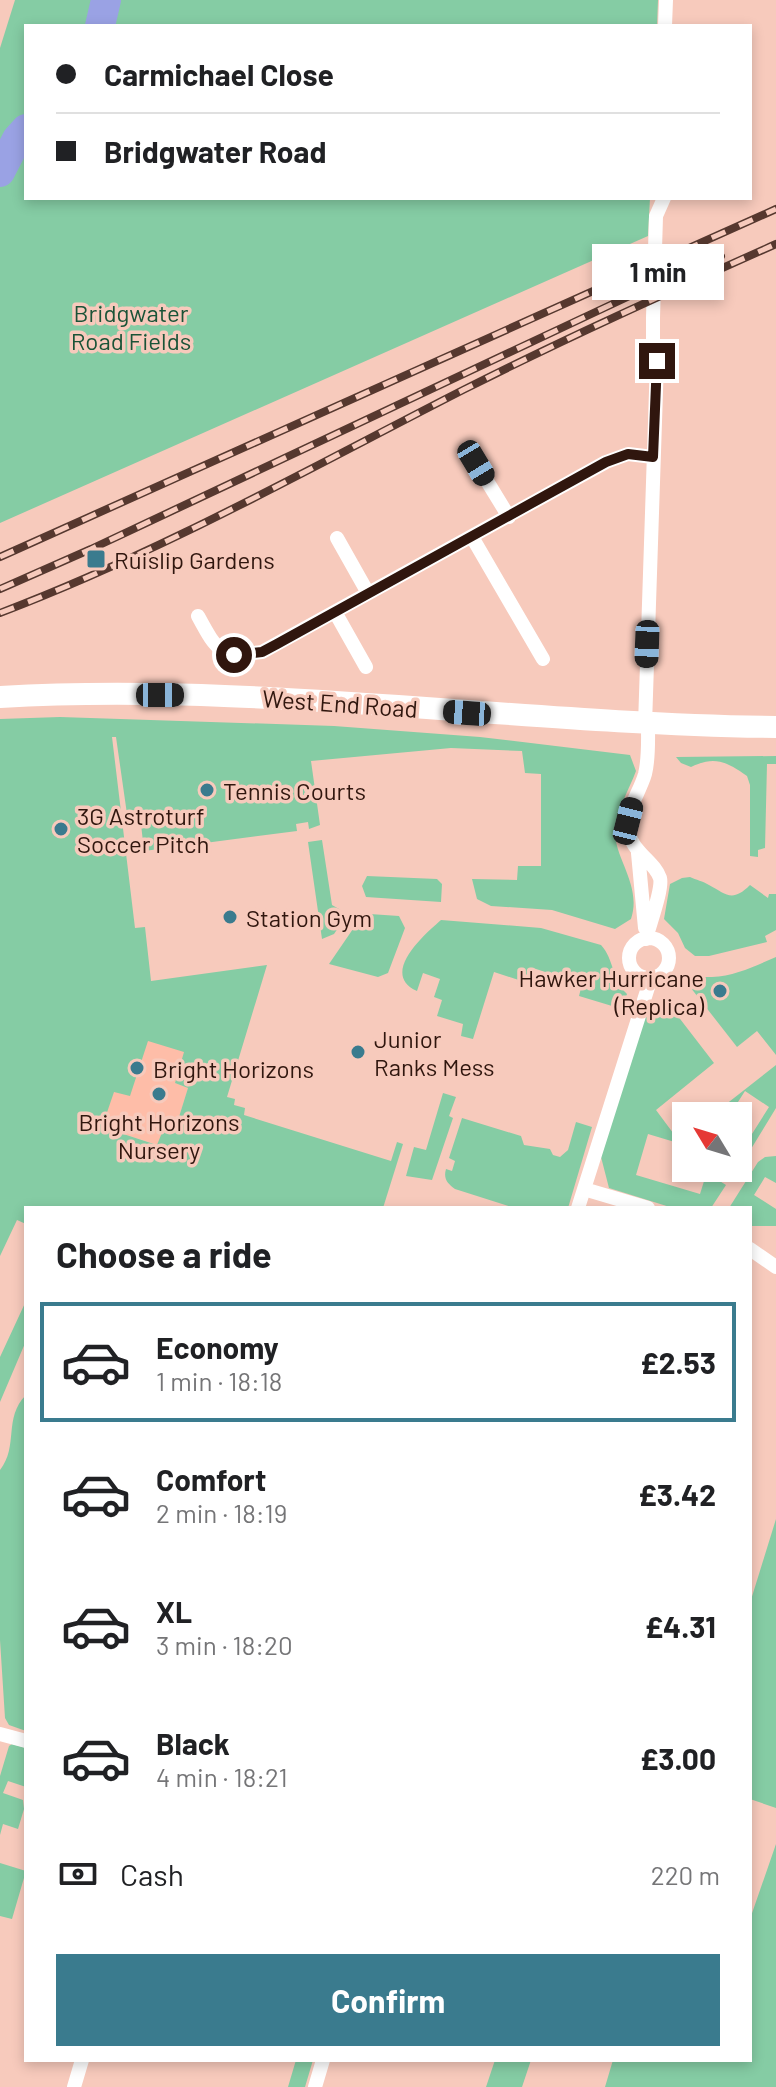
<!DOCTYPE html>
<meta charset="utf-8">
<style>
body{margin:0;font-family:Barlow,sans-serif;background:#f6f6f6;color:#202124;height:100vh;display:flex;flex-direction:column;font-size:30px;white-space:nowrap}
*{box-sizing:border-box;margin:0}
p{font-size:26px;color:#757577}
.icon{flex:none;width:44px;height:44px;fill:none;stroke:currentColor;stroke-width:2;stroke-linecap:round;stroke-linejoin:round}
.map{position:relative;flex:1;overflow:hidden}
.drawer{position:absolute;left:24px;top:1206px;width:728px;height:856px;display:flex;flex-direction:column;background:#fff;border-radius:0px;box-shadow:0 4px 12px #0003}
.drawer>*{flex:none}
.top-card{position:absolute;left:24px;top:24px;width:728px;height:176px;border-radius:0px;box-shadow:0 4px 12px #0003;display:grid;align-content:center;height:176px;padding:0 32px;background:#fff}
.needle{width:52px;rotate:308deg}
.buttons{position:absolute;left:672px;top:1102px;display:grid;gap:16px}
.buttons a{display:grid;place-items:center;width:80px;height:80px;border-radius:0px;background:#fff;box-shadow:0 4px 12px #0003;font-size:40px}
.end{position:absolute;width:36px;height:36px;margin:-18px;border:10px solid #30160e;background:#fff;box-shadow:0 0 0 4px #fff}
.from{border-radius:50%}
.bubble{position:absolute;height:56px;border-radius:0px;background:#fff;box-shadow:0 4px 12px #0003;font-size:26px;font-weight:700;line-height:56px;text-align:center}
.car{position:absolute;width:24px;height:48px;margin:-24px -12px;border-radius:10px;box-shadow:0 0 6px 2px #0007;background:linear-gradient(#222 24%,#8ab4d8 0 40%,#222 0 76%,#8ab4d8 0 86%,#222 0)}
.top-card b{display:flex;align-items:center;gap:28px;height:76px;font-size:30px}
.top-card b+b{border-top:2px solid #e0e0e0}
.top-card i{width:20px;height:20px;background:#202124}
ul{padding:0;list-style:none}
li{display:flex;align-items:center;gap:24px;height:120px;margin:0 16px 12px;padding:0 16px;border:4px solid transparent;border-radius:0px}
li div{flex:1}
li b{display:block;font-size:30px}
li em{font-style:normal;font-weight:700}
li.selected{border-color:#3a7b8e}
li>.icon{width:72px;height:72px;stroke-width:1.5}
h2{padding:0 32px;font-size:36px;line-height:96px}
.pay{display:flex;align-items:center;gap:20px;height:88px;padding:0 32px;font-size:30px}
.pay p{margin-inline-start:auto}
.primary-button{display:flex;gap:16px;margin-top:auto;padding:16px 32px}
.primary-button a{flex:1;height:92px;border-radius:0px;background:#3a7b8e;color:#fff;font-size:32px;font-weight:700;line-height:92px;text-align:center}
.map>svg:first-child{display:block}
.built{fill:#febda8}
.green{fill:#85cca4;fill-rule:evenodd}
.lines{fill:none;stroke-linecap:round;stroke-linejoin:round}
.river{stroke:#9aa2e4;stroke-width:30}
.minor{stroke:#fff;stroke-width:14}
.primary{stroke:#fff;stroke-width:22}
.rail-casing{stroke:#56382f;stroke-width:8}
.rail{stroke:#f7cabc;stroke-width:5;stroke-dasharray:15;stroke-linecap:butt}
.route{stroke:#30160e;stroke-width:10}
.poi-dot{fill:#3a7b8e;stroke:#f7cabc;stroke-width:3}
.labels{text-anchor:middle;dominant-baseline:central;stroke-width:7;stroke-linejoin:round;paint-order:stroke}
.park-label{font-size:24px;fill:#1a5337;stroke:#f7cabc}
.poi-label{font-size:24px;fill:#30160e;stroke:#f7cabc;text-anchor:start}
.street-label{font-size:24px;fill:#30160e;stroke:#f7cabc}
</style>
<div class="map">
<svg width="776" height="2087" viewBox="0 0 776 2087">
<rect width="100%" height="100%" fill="#f7cabc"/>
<!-- built -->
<path class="built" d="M 115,1005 L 185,1052 L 175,1083 L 188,1088 L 174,1133 L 158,1145 L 102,1127 Z"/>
<!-- green -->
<path class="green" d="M 15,0 L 658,0 L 657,26 L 26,26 L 26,198 L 650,198 L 648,236 L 0,523 L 0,48 Z
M 60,717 L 334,726 L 480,737 L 630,755 L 636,771 C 629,790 616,811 615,832 C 615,859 642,886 631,919 L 615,929 L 552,910 L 491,906 L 477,899 L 472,879 L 517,880 L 518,866 L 541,866 L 541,774 L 525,773 L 522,751 L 451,748 L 311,761 L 320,825 L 309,829 L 308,822 L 296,824 L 297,831 L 144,851 L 141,824 L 129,828 L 116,737 L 112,737 L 135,928 L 145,927 L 151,981 L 267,965 L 227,1097 L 235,1099 L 234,1105 L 245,1108 L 244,1115 L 391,1161 L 397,1142 L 403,1144 L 383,1208 L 26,1208 L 26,1224 L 17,1220 L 0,1256 L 0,719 ZM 148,1041 L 184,1052 L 175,1083 L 188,1088 L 174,1133 L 163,1130 L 157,1145 L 102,1127 L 114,1092 L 130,1096 Z
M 776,756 L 776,764 L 767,764 L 765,848 L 758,850 L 758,857 L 750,856 L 750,785 L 747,776 C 726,761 714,756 691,767 L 681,763 L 676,757 Z
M 322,840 L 332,905 L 339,909 L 344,919 L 334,934 L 322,939 L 308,842 Z
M 367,876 L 437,879 L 442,884 L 441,902 L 366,897 L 362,886 Z
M 690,877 C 696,880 703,881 709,885 C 726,894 732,903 750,885 L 768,898 L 769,894 L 776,894 L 776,930 L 765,936 L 767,942 L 709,956 L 695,956 L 685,948 L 678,933 L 664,919 L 670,884 L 682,878 Z
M 355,913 L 399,916 L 405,928 L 388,973 L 378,977 L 329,964 L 355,926 Z
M 441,920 L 541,928 L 601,945 C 614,959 612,980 627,994 L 622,1009 L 579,996 L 582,984 L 533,968 L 528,983 L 494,972 L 473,1039 L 461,1036 L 463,1024 L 437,1016 L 442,1000 L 434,997 L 440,979 L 423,973 L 417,991 C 379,974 425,934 441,920 Z
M 776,957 L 776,1055 L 757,1031 L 737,1047 L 687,983 C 694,976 702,977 712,977 C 735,976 755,966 776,957 Z
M 667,1002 L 714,1063 L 656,1110 L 679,1141 L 678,1143 L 648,1134 L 636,1175 L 700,1194 L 705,1178 L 710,1175 L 726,1185 L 711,1208 L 673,1208 L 609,1188 L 601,1157 L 648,1004 Z
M 776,1065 L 776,1108 L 743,1162 L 739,1164 L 738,1156 L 769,1107 L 745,1091 L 729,1116 L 711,1116 Z
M 443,1093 L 456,1097 L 449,1116 L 453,1118 L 432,1180 L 406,1176 L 414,1147 L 426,1150 Z
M 462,1118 L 521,1136 L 524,1145 L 550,1149 L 553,1155 L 560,1157 L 568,1150 L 576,1122 L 592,1127 L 568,1208 L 515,1208 L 455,1189 C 448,1184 443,1179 446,1169 L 452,1171 L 455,1161 L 449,1158 Z
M 776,1156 L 776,1183 L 765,1177 L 754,1195 L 776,1209 L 776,1226 L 750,1226 L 750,1208 L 729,1208 L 758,1162 L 765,1157 Z
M 26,1301 L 26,1341 L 0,1402 L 0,1357 Z
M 26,1395 L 26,1731 L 9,1725 L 5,1718 L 0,1640 L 0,1470 C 19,1446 3,1418 26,1395 Z
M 776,1519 L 776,1808 L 750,1799 L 750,1603 Z
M 12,1744 L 26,1748 L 26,1787 L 8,1781 L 3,1793 L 23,1800 L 24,1809 L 18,1829 L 3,1824 L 0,1835 L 0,1776 L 9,1746 Z
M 776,1844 L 776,2087 L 605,2087 L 613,2060 L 750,2060 L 750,1950 L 752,1944 L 750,1942 L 750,1919 Z
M 0,1863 L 26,1871 L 12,1919 L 0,1916 Z
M 296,2060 L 313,2060 L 305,2087 L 288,2087 Z
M 495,2060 L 531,2060 L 522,2087 L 486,2087 Z"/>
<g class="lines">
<!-- river -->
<path class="river" d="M 100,26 L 106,0
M 0,172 L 17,139 L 26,129"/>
<!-- minor -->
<path class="minor" d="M 665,26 L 666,0
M 476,463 L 509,517
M 472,537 L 543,659
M 337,538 L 368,593
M 335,612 L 366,667
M 198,616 C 218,653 220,657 262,652 L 606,462 L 628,454 L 653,457
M 645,725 L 657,361 L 653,344 L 653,318 L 656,216 L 664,198
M 638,853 L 645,928
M629 958a20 20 0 1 1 40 0a20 20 0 1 1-40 0Z
M 646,939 C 649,926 663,889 660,878 C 654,860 629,851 628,827 C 627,807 640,792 645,774 C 649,758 648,741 648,725
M 584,1189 L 648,1208
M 578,1208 L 651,978
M 750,1249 L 776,1267
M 0,1734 L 26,1741
M 74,2087 L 82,2060
M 315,2087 L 323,2060"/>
<!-- primary -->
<path class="primary" d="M 0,697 C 259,682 517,724 776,727"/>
<defs>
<path id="rail" d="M 0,557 L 776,209
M 0,589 L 91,549 L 638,292 L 721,256
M 0,613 C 161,552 310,468 463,390 C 566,338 671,291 776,244"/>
</defs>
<!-- rail casing -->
<use href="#rail" class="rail-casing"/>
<!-- rail -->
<use href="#rail" class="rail"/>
</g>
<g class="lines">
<!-- route -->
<path class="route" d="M 234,655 L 262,652 L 277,644 L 606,462 L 628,454 L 653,457 L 657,361"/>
</g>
<!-- markers -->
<g class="poi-dot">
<rect x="86" y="549" width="20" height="20" rx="4"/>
<circle cx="207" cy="790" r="8"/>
<circle cx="61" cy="829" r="8"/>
<circle cx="230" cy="917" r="8"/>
<circle cx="720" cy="991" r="8"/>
<circle cx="358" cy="1052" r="8"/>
<circle cx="137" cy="1068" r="8"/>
<circle cx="159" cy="1094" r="8"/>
</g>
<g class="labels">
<!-- park labels -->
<g class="park-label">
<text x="131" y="312">Bridgwater<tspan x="131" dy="28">Road Fields</tspan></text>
</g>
<!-- poi labels -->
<g class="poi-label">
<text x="114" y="559">Ruislip Gardens</text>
<text x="223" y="790">Tennis Courts</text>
<text x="77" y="815">3G Astroturf<tspan x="77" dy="28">Soccer Pitch</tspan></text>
<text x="246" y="917">Station Gym</text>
<text x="704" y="977" text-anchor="end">Hawker Hurricane<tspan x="704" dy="28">(Replica)</tspan></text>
<text x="374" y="1038">Junior<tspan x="374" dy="28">Ranks Mess</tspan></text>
<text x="153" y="1068">Bright Horizons</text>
<text x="159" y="1121" text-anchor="middle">Bright Horizons<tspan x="159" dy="28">Nursery</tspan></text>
</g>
<!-- street labels -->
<g class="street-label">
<text transform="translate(340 703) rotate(4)">West End Road</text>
</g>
</g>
</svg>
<div class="buttons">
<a><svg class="needle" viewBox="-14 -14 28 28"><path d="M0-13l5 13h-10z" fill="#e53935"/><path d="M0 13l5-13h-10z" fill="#757577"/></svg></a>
</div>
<i class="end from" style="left:234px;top:655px"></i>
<i class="end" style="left:657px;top:361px"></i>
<div class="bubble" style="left:592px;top:244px;width:132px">1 min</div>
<i class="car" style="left:476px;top:463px;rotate:149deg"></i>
<i class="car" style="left:647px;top:644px;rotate:182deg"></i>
<i class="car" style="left:160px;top:695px;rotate:90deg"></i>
<i class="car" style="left:467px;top:713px;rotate:274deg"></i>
<i class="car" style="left:628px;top:821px;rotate:14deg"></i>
<div class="top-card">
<b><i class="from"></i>Carmichael Close</b>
<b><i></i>Bridgwater Road</b>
</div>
<section class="drawer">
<h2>Choose a ride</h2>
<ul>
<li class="selected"><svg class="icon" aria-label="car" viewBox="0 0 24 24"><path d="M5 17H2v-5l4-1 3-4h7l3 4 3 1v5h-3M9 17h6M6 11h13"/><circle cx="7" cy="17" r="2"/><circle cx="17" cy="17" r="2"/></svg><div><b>Economy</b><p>1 min · 18:18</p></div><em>£2.53</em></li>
<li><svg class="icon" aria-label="car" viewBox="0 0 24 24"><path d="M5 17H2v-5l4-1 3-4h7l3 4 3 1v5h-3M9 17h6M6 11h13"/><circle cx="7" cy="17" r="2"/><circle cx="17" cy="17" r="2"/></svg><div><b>Comfort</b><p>2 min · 18:19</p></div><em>£3.42</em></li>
<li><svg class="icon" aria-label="car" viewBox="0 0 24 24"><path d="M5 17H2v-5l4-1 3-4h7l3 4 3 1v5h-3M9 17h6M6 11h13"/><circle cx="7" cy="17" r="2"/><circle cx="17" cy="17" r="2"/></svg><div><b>XL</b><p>3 min · 18:20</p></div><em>£4.31</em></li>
<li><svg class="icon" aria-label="car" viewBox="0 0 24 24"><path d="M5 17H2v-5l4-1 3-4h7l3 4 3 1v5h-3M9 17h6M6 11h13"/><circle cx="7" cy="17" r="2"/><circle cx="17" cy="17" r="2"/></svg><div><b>Black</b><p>4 min · 18:21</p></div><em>£3.00</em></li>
</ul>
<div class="pay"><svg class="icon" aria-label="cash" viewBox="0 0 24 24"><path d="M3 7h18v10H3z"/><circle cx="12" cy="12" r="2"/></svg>Cash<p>220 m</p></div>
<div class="primary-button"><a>Confirm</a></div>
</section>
</div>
